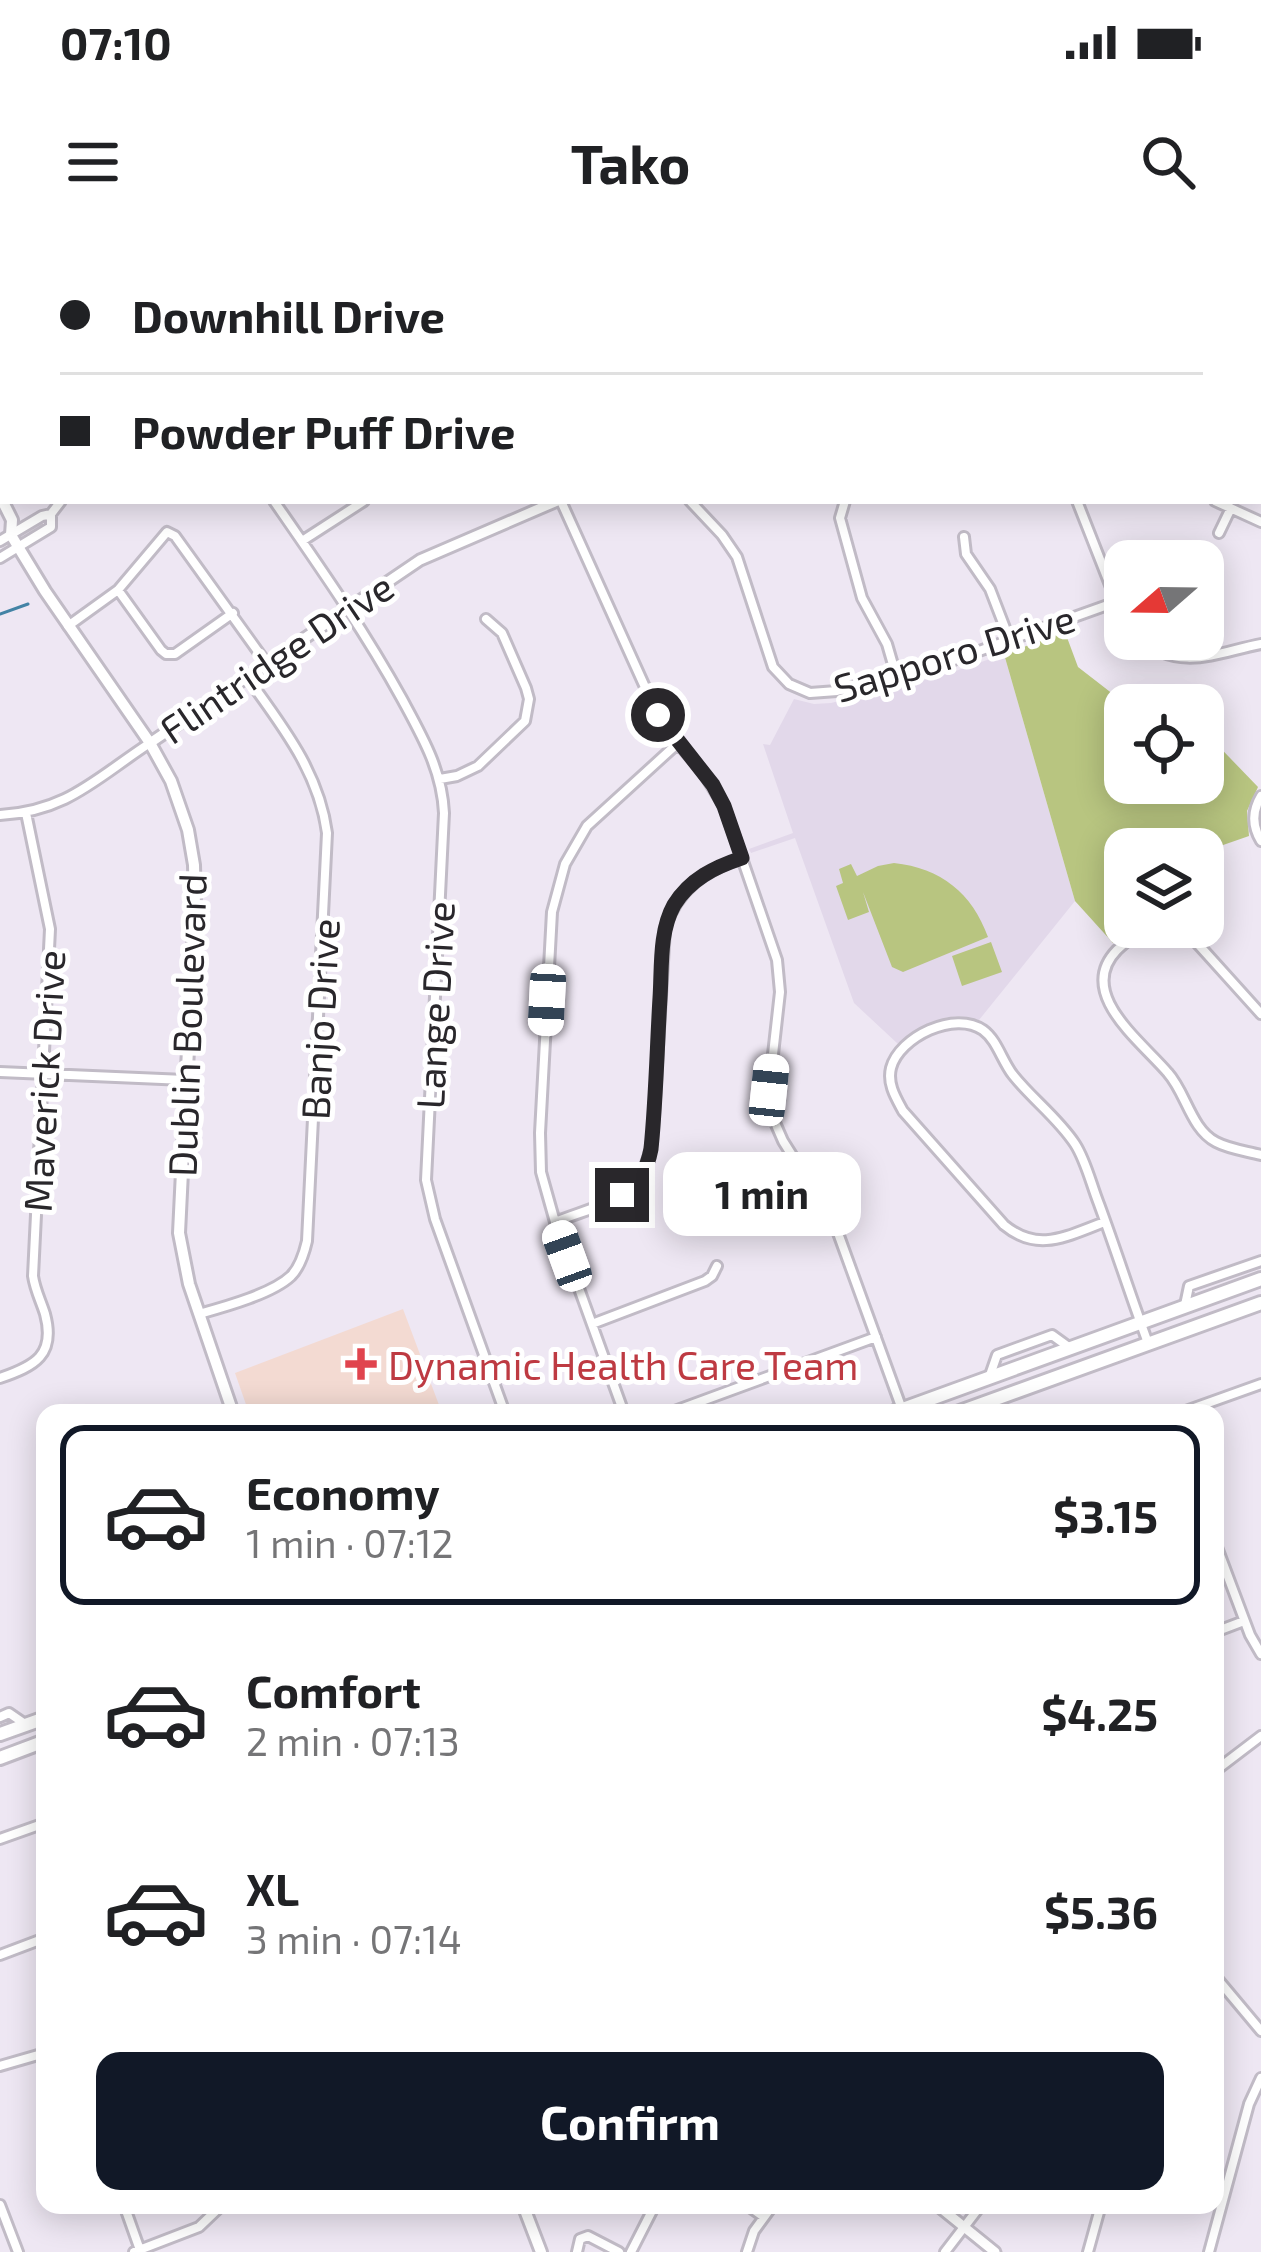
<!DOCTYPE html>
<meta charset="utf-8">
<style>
body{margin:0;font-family:"Exo 2",sans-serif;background:#f2f2f2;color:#202124;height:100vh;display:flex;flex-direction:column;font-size:45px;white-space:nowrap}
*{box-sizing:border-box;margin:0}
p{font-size:39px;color:#757577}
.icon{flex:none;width:66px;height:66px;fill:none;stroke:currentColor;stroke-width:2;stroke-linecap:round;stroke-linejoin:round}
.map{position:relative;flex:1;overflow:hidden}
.side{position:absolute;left:36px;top:1164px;width:1188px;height:810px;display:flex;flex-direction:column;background:#fff;border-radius:24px;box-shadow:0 6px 30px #0003}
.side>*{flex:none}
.hud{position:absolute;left:0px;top:0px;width:1263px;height:264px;box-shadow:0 6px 30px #0003;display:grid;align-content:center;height:264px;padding:0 60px;background:#fff}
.needle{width:78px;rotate:250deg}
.fabs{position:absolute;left:1104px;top:300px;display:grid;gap:24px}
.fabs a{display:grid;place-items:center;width:120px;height:120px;border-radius:24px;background:#fff;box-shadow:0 6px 30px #0003;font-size:60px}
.end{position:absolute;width:54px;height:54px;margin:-27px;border:15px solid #29272b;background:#fff;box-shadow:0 0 0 6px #fff}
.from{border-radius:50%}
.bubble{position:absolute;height:84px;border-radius:24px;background:#fff;box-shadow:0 6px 30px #0003;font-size:39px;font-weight:700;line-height:84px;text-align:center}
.car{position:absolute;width:36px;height:72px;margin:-36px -18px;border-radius:15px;box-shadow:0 0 9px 3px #0007;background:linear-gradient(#fff 24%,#345 0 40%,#fff 0 76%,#345 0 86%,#fff 0)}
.hud b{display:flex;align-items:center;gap:42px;height:114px;font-size:45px}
.hud b+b{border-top:3px solid #e0e0e0}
.hud i{width:30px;height:30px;background:#202124}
ul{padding:21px 0 0;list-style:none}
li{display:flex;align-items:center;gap:36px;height:180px;margin:0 24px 18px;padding:0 36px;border:6px solid transparent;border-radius:24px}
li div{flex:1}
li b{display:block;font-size:45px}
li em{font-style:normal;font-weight:700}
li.current{border-color:#111827}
li>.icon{width:108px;height:108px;stroke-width:1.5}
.action{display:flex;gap:24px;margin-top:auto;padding:24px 60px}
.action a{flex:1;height:138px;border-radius:24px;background:#111827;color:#fff;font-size:48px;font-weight:700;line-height:138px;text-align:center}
.status{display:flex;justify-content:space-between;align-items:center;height:84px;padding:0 60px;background:#fff;direction:ltr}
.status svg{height:33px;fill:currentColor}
header{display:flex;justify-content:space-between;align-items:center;height:156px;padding:0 60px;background:#fff;font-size:54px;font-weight:700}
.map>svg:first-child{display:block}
.commercial{fill:#f3dad2}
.built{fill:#e2d8ea}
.green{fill:#b8c580}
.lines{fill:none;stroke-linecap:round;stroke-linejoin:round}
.stream{stroke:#4383a5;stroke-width:3}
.minor-casing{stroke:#c1bbc6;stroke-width:14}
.tertiary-casing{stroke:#c1bbc6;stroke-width:15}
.secondary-casing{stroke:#c1bbc6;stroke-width:16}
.primary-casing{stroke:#c1bbc6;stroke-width:18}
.minor{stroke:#fff;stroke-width:8}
.tertiary{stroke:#fff;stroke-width:9}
.secondary{stroke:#fff;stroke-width:10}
.primary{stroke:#fff;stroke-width:12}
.route{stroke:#29272b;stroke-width:15}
.health-dot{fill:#e0444e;stroke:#fff;stroke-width:4.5}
.labels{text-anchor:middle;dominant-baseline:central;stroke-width:10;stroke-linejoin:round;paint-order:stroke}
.street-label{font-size:39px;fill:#29272b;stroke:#fff}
.health-label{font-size:39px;fill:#be3a42;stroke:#fff;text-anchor:start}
</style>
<div class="status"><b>07:10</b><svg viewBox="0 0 49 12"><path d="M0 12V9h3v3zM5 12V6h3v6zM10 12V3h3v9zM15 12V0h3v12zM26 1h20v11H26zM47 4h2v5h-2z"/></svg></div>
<header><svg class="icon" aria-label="menu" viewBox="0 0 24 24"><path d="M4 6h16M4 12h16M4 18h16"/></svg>Tako<svg class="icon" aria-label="search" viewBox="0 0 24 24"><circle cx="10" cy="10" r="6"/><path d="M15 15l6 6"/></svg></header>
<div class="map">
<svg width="1261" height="2012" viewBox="0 0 1261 2012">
<rect width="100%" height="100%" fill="#eee7f3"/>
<!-- commercial -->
<path class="commercial" d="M 403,1069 L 442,1173 L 249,1173 L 235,1133 Z"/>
<!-- built -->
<path class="built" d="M 1004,414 L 1075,661 L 979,780 L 958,776 L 944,778 L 898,804 L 854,763 L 795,598 L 751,613 L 749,609 L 793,593 L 763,504 L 770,505 L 794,459 L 814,464 L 831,463 L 947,434 Z"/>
<!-- green -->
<path class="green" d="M 1065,392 L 1078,427 L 1118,458 L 1140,465 L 1125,465 L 1125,543 L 1203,543 L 1203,490 L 1258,547 L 1247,571 L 1249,596 L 1203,612 L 1203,609 L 1125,609 L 1125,687 L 1130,687 L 1113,703 L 1075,661 L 1004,414 Z
M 894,623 C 941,628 972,653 988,697 L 903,732 L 892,727 L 863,652 L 869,672 L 848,680 L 836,646 L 843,643 L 839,629 L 851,624 L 857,636 L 878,626 Z
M 991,702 L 1002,732 L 962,746 L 952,716 Z"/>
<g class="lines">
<!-- stream -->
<path class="stream" d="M 0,374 L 28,364"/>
<defs>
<path id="minor" d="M 98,0 L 98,3
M 199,0 L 200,3
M 907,0 L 911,3
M 1052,0 L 1054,3
M 358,3 L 365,0
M 586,3 L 588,0
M 718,3 L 720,0
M 0,46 L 3,59
M 1260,149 L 1261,150
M 274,261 C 319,326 364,390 402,459 C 422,496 442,530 444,573 L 426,940 L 435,979 L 505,1173
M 561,261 L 654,467 L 678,503 L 703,532 L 724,566 L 777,720 L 780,752 L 769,850 L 773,878 L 783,901 L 834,982 L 903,1172
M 690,261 L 722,295 L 737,317 L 773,427 L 789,444 L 810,453 L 837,451 L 954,420 L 1116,362
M 845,261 L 840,278 L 862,358 L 887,404 L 896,435
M 1077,261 L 1125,383
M 1215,261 L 1261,282
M 1219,293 L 1231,268
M 964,297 L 966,314 L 990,349 L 1010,401
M 0,301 L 42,276 L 51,274
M 302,301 L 364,261
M 0,318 L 51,287 L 51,274 L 61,261
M 118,350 L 161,410 L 166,414 L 175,414 L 233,373
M 68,386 L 118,350 L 167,292 L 175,296 L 267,424
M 1139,399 C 1181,432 1215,413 1261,404
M 440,539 L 457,536 L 478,526 L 525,481 L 529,459 L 526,448 L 502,393 L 486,379
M 1261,556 C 1252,571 1252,586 1261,601
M 0,575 C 68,571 96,538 150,503
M 1147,687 C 1135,693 1127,701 1117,710 C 1075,753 1141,801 1168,833 C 1186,853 1191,889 1216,902 C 1229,909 1246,911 1261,915
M 1179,687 L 1197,703 L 1261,774
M 0,832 L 185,840
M 555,982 C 609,961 646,960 653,893 L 665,688 C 678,649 704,631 742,618
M 1105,982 C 1068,995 1039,1014 1004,985 L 903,871 C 896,858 887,844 891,828 C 899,797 955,770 983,790 C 997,800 1002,821 1013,835 C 1032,859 1058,878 1075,904 C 1086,921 1091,944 1099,964 C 1116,1010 1131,1057 1148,1103
M 1185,1065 L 1189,1046 L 1261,1021
M 199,1074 C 224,1067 272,1054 291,1036 C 300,1027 304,1014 307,1001 L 327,593 C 319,532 282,486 247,437
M 592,1084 L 705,1041 L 712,1036 L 717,1026
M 0,1138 C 35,1126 56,1115 45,1074 C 41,1061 35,1050 33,1036 L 50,689 L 26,573
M 989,1138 L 997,1115 L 1052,1095 L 1070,1108
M 624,1173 L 555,982 L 541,932 L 540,893 L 552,672 L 565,624 L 587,586 L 678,503
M 669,1173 L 876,1097
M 1180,1173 L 1261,1144
M 1215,1302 L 1250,1395 L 1261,1414
M 1215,1392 L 1244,1381
M 0,1477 L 9,1473 L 25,1484
M 1215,1531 L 1261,1496
M 0,1599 L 45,1583
M 0,1715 L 45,1698
M 1215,1736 L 1261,1791
M 0,1826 L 45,1813
M 0,1965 L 18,2012
M 124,1965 L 140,2010
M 747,1965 L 764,1977
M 134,2012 L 199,1987 L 222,1965
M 577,2012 L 580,1999 L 588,1996 L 619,2012
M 631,2012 L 655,1965
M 747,2012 L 754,1991 L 773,1965
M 945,2012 L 981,1965
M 1088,2012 L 1101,1965
M 1209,2012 L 1249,1864 L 1261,1838"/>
<path id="tertiary" d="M 887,3 L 890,0
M 150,503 L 420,320 L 557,261
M 937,1965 L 995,2012"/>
<path id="secondary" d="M 0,256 L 12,280 L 11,295 L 45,351 L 150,503 L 171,541 L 188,590 L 194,625 L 195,666 L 179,993 L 189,1044 L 233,1173
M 523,1965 L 541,2012"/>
<path id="primary" d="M 892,1173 L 1261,1039
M 957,1173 L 1261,1063
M 0,1494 L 45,1478
M 0,1518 L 45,1501"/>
</defs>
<!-- minor casing -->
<use href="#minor" class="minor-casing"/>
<!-- tertiary casing -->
<use href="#tertiary" class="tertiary-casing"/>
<!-- secondary casing -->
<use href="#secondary" class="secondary-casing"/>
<!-- primary casing -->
<use href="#primary" class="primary-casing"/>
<!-- minor -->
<use href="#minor" class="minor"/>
<!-- tertiary -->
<use href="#tertiary" class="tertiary"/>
<!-- secondary -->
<use href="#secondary" class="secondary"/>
<!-- primary -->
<use href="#primary" class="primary"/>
</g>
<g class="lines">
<!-- route -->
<path class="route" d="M 622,955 C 639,943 647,930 651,909 C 656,859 657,808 660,758 C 662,728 659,692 674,665 C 690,639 715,627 742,618 L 724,566 L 713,545 L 658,475"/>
</g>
<!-- markers -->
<path class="health-dot" d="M355 1106h12v12h12v12h-12v12h-12v-12h-12v-12h12z"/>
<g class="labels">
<!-- street labels -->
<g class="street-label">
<text transform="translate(954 412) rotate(-17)">Sapporo Drive</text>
<text transform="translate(276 417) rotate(-34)">Flintridge Drive</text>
<text transform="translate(434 765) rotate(-87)">Lange Drive</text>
<text transform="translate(319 779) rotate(-87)">Banjo Drive</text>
<text transform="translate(186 785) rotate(-88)">Dublin Boulevard</text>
<text transform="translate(43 841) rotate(-87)">Maverick Drive</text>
</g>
<!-- health labels -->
<g class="health-label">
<text x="388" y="1124">Dynamic Health Care Team</text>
</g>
</g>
</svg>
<div class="fabs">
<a><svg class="needle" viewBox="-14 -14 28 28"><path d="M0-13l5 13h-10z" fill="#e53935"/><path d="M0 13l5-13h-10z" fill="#757577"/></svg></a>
<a><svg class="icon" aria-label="locate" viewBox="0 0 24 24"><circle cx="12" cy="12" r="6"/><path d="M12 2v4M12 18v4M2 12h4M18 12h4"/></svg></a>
<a><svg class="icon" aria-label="layers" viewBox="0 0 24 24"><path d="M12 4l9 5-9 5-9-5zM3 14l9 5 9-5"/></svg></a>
</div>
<i class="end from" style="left:658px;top:475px"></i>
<i class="end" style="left:622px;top:955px"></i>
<div class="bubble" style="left:663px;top:912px;width:198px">1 min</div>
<i class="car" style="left:547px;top:760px;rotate:183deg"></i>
<i class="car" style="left:769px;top:850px;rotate:6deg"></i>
<i class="car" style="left:567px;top:1016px;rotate:340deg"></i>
<div class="hud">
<b><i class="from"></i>Downhill Drive</b>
<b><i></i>Powder Puff Drive</b>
</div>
<section class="side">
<ul>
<li class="current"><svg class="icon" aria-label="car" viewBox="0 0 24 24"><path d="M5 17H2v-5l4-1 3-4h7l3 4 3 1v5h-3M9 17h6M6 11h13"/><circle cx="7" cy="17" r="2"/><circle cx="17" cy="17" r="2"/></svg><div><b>Economy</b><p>1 min · 07:12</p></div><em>$3.15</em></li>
<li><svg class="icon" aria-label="car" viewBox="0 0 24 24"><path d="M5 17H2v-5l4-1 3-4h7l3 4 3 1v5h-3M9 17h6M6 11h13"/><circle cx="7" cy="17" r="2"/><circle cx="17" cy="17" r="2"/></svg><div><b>Comfort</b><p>2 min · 07:13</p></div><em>$4.25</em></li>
<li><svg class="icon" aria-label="car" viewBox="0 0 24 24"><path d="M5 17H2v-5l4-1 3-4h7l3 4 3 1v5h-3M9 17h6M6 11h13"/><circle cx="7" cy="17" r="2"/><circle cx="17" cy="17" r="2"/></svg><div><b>XL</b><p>3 min · 07:14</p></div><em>$5.36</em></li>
</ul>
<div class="action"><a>Confirm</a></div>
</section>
</div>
